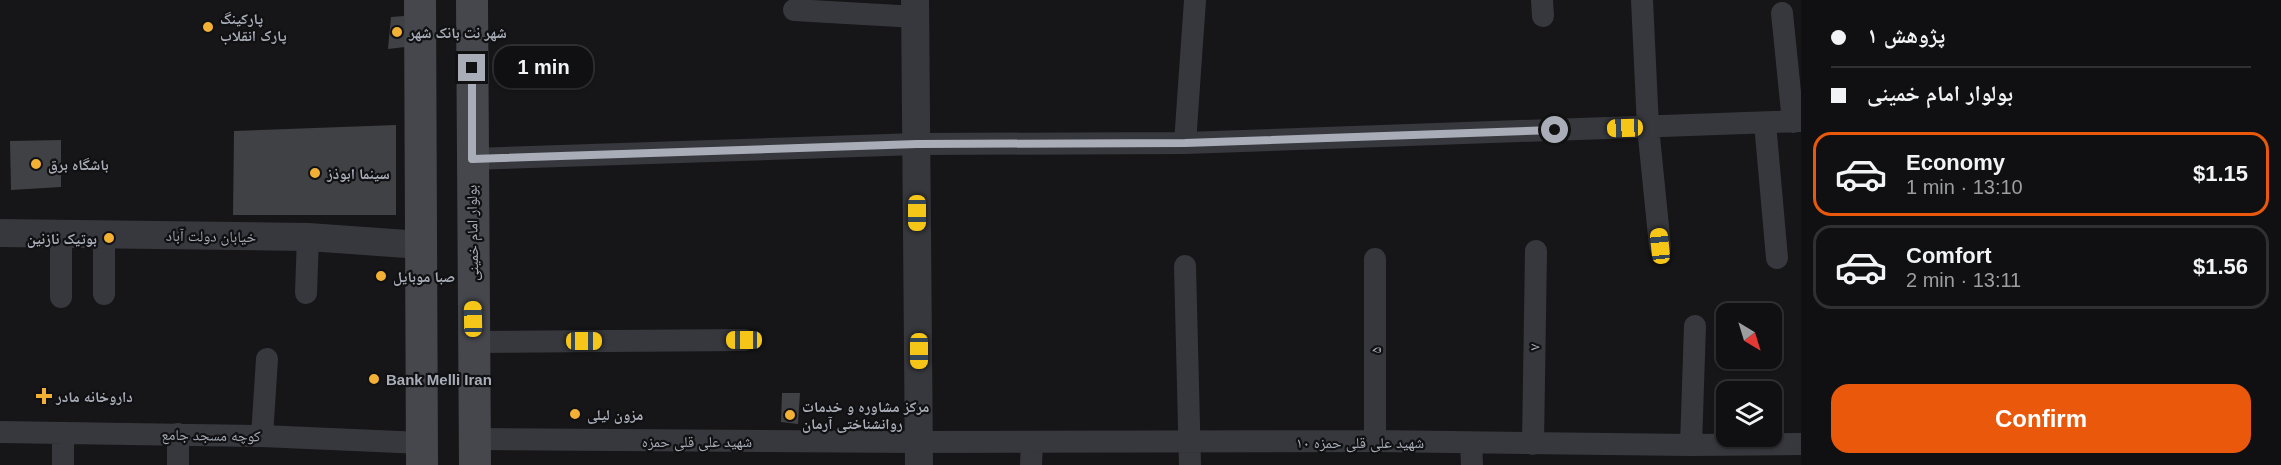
<!DOCTYPE html>
<meta charset="utf-8">
<style>
body{margin:0;font-family:Arial,"Noto Naskh Arabic",sans-serif;background:#1e1e20;color:#f1f3f6;height:100vh;display:flex;flex-direction:column;font-size:22px;white-space:nowrap}
*{box-sizing:border-box;margin:0}
p{font-size:20px;color:#9c9d9f}
.icon{flex:none;width:33px;height:33px;fill:none;stroke:currentColor;stroke-width:2;stroke-linecap:round;stroke-linejoin:round}
.map{position:relative;flex:1;overflow:hidden}
.details{display:flex;flex-direction:column;background:#101012;width:480px}
.details>*{flex:none}
.hud{display:grid;align-content:center;height:132px;padding:0 30px;background:#101012}
.needle{width:39px;rotate:142deg}
.tools{position:absolute;left:1716px;top:303px;display:grid;gap:12px}
.tools a{display:grid;place-items:center;width:66px;height:66px;border-radius:12px;background:#101012;box-shadow:0 2px 4px #0004,0 0 0 2px #303032;font-size:30px}
.end{position:absolute;width:27px;height:27px;margin:-14px;border:8px solid #a8adb8;background:#111;box-shadow:0 0 0 3px #111}
.from{border-radius:50%}
.bubble{position:absolute;height:42px;border-radius:18px;background:#101012;box-shadow:0 2px 4px #0004,0 0 0 2px #303032;font-size:20px;font-weight:700;line-height:42px;text-align:center}
.car{position:absolute;width:18px;height:36px;margin:-18px -9px;border-radius:8px;box-shadow:0 0 4px 2px #0007;background:linear-gradient(#f5c518 24%,#345 0 40%,#f5c518 0 76%,#345 0 86%,#f5c518 0)}
.hud b{display:flex;align-items:center;gap:21px;height:57px;font-size:22px}
.hud b+b{border-top:2px solid #303032}
.hud i{width:15px;height:15px;background:#f1f3f6}
ul{padding:0;list-style:none}
li{display:flex;align-items:center;gap:18px;height:84px;margin:0 12px 9px;padding:0 18px;border:3px solid #303032;border-radius:18px}
li div{flex:1}
li b{display:block;font-size:22px}
li em{font-style:normal;font-weight:700}
li.on{border-color:#ea580c}
li>.icon{width:54px;height:54px;stroke-width:1.5}
.action{display:flex;gap:12px;margin-top:auto;padding:12px 30px}
.action a{flex:1;height:69px;border-radius:18px;background:#ea580c;color:#fff;font-size:24px;font-weight:700;line-height:69px;text-align:center}
main{display:flex;flex:1;min-height:0}
.map>svg:first-child{display:block}
.building{fill:#404145}
.lines{fill:none;stroke-linecap:round;stroke-linejoin:round}
.minor{stroke:#37383d;stroke-width:22}
.tertiary{stroke:#37383d;stroke-width:28}
.secondary{stroke:#45474d;stroke-width:32}
.route{stroke:#a8adb8;stroke-width:8}
.poi-dot{fill:#f2b134;stroke:#111113;stroke-width:2}
.labels{text-anchor:middle;dominant-baseline:central;stroke-width:4.5;stroke-linejoin:round;paint-order:stroke}
.poi-label{font-size:15px;font-weight:bold;fill:#a8adb8;stroke:#111113;text-anchor:start}
.street-label{font-size:15px;fill:#a8adb8;stroke:#111113}
</style>
<main>
<div class="map">
<svg width="1801" height="465" viewBox="0 0 1801 465">
<rect width="100%" height="100%" fill="#161618"/>
<!-- building -->
<path class="building" d="M 404,16 L 405,47 L 388,49 L 391,17 Z
M 396,125 L 396,215 L 233,215 L 234,131 Z
M 61,140 L 61,187 L 11,190 L 10,141 Z
M 782,393 L 800,393 L 798,424 L 781,422 Z"/>
<g class="lines">
<!-- minor -->
<path class="minor" d="M 1542,0 L 1543,16
M 1642,0 L 1648,127 L 1660,246
M 794,10 L 916,17
M 1782,13 L 1793,122
M 1765,123 L 1777,258
M 1185,143 L 1195,0
M 472,159 L 917,144 L 1185,143 L 1801,121
M 1375,259 L 1375,441
M 1185,266 L 1190,465
M 306,293 L 308,237
M 104,294 L 104,234
M 61,297 L 61,234
M 474,342 L 744,340
M 0,432 L 262,436 L 422,443
M 63,433 L 63,465
M 178,434 L 178,465
M 262,436 L 267,359
M 475,439 L 919,442 L 1375,441 L 1691,445 L 1801,444
M 1471,443 L 1472,465
M 1533,444 L 1536,251
M 1691,445 L 1695,326
M 1031,465 L 1032,442"/>
<!-- tertiary -->
<path class="tertiary" d="M 915,0 L 919,465
M 0,233 L 308,237 L 421,245"/>
<!-- secondary -->
<path class="secondary" d="M 420,0 L 422,465
M 472,0 L 475,465"/>
</g>
<g class="lines">
<!-- route -->
<path class="route" d="M 472,68 L 472,159 L 917,144 L 1185,143 L 1555,130"/>
</g>
<!-- markers -->
<g class="poi-dot">
<circle cx="208" cy="27" r="6"/>
<circle cx="397" cy="32" r="6"/>
<circle cx="36" cy="164" r="6"/>
<circle cx="315" cy="173" r="6"/>
<circle cx="109" cy="238" r="6"/>
<circle cx="381" cy="276" r="6"/>
<circle cx="374" cy="379" r="6"/>
<path d="M41 387h6v6h6v6h-6v6h-6v-6h-6v-6h6z"/>
<circle cx="575" cy="414" r="6"/>
<circle cx="790" cy="415" r="6"/>
</g>
<g class="labels">
<!-- poi labels -->
<g class="poi-label">
<text x="220" y="18">پارکینگ<tspan x="220" dy="17">پارک انقلاب</tspan></text>
<text x="409" y="32">شهر نت بانک شهر</text>
<text x="48" y="164">باشگاه برق</text>
<text x="327" y="173">سینما ابوذز</text>
<text x="97" y="238" text-anchor="end">بوتیک نازنین</text>
<text x="393" y="276">صبا موبایل</text>
<text x="386" y="379">Bank Melli Iran</text>
<text x="56" y="396">داروخانه مادر</text>
<text x="802" y="406">مرکز مشاوره و خدمات<tspan x="802" dy="17">روانشناختی آرمان</tspan></text>
<text x="587" y="414">مزون لیلی</text>
</g>
<!-- street labels -->
<g class="street-label">
<text transform="translate(472 233) rotate(-91)">بولوار امام خمینی</text>
<text transform="translate(211 236) rotate(1)">خیابان دولت آباد</text>
<text transform="translate(1534 347) rotate(-89)">۷</text>
<text transform="translate(1375 350) rotate(-90)">۵</text>
<text transform="translate(211 435) rotate(1)">کوچه مسجد جامع</text>
<text x="697" y="441">شهید علی قلی حمزه</text>
<text x="1360" y="442">شهید علی قلی حمزه ۱۰</text>
</g>
</g>
</svg>
<div class="tools">
<a><svg class="needle" viewBox="-14 -14 28 28"><path d="M0-13l5 13h-10z" fill="#e53935"/><path d="M0 13l5-13h-10z" fill="#9c9d9f"/></svg></a>
<a><svg class="icon" aria-label="layers" viewBox="0 0 24 24"><path d="M12 4l9 5-9 5-9-5zM3 14l9 5 9-5"/></svg></a>
</div>
<i class="end from" style="left:1555px;top:130px"></i>
<i class="end" style="left:472px;top:68px"></i>
<div class="bubble" style="left:494px;top:46px;width:99px">1 min</div>
<i class="car" style="left:1625px;top:128px;rotate:268deg"></i>
<i class="car" style="left:917px;top:213px;rotate:180deg"></i>
<i class="car" style="left:1660px;top:246px;rotate:354deg"></i>
<i class="car" style="left:473px;top:319px;rotate:359deg"></i>
<i class="car" style="left:744px;top:340px;rotate:270deg"></i>
<i class="car" style="left:584px;top:341px;rotate:90deg"></i>
<i class="car" style="left:919px;top:351px;rotate:180deg"></i>
</div>
<section class="details">
<div class="hud">
<b><i class="from"></i>پژوهش ۱</b>
<b><i></i>بولوار امام خمینی</b>
</div>
<ul>
<li class="on"><svg class="icon" aria-label="car" viewBox="0 0 24 24"><path d="M5 17H2v-5l4-1 3-4h7l3 4 3 1v5h-3M9 17h6M6 11h13"/><circle cx="7" cy="17" r="2"/><circle cx="17" cy="17" r="2"/></svg><div><b>Economy</b><p>1 min · 13:10</p></div><em>$1.15</em></li>
<li><svg class="icon" aria-label="car" viewBox="0 0 24 24"><path d="M5 17H2v-5l4-1 3-4h7l3 4 3 1v5h-3M9 17h6M6 11h13"/><circle cx="7" cy="17" r="2"/><circle cx="17" cy="17" r="2"/></svg><div><b>Comfort</b><p>2 min · 13:11</p></div><em>$1.56</em></li>
</ul>
<div class="action"><a>Confirm</a></div>
</section>
</main>
